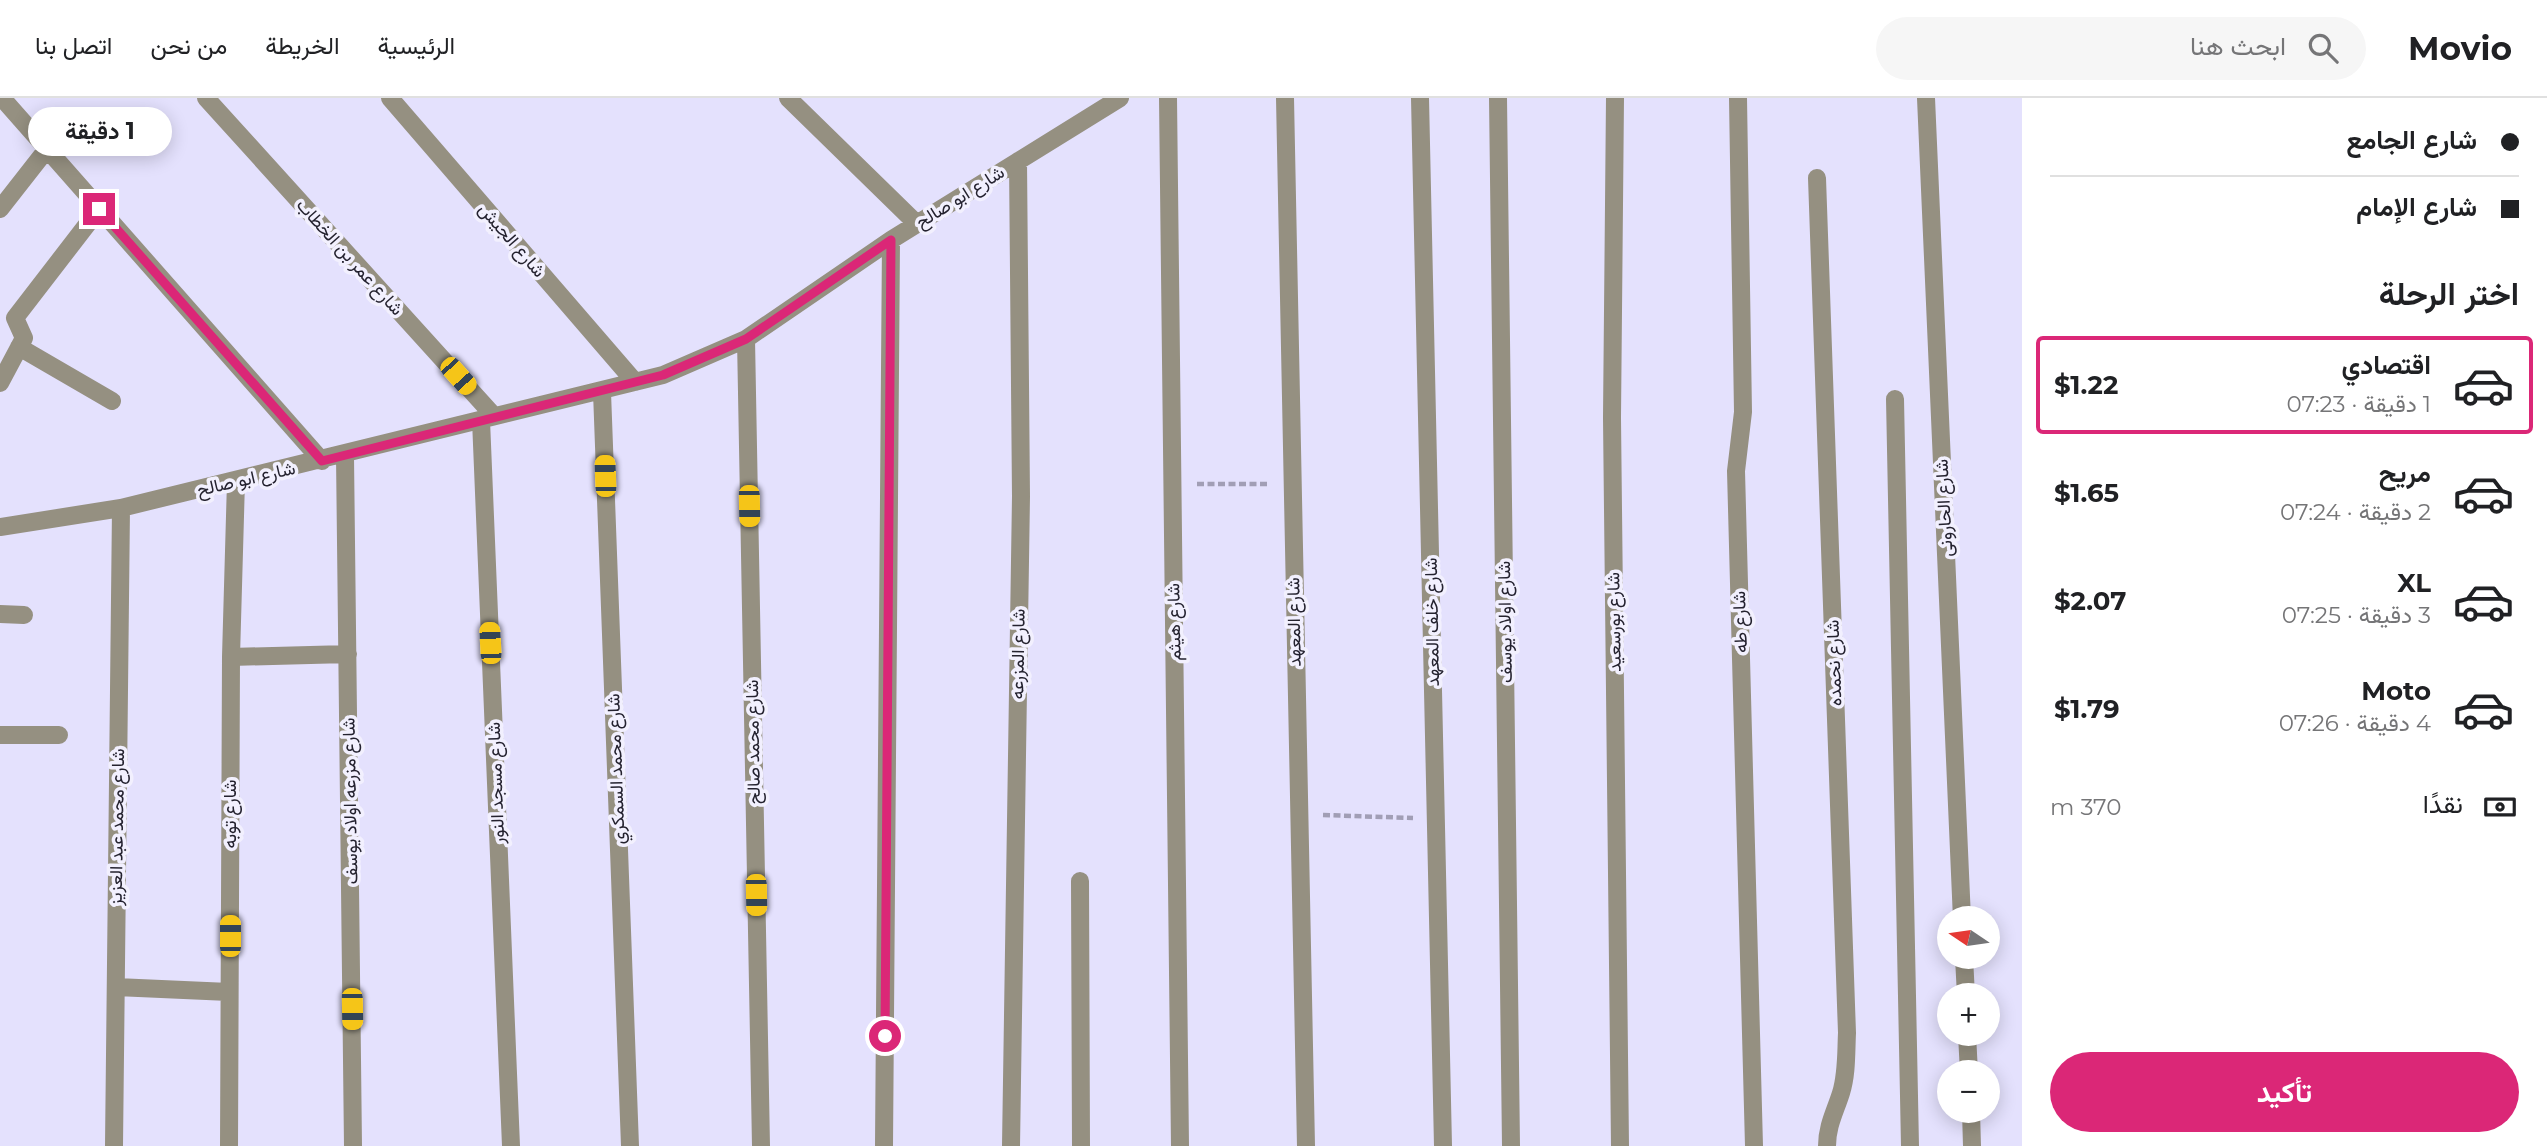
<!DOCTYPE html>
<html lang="ar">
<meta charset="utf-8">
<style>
body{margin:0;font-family:Montserrat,Vazirmatn,sans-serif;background:#f6f6f6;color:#202124;direction:rtl;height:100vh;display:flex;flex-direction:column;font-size:26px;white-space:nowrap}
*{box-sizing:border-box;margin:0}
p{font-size:23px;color:#757577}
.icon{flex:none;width:38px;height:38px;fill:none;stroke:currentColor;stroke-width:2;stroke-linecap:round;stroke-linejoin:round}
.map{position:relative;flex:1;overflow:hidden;direction:ltr}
.panel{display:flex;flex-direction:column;background:#fff;width:525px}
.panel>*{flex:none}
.banner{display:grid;align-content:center;height:154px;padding:0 28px;background:#fff}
.needle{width:46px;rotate:283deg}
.tools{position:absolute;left:1937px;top:808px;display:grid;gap:14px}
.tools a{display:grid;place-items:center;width:63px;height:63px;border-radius:50%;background:#fff;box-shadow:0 4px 18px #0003;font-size:35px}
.end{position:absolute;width:32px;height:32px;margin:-16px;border:9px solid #db2777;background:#fff;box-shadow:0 0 0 4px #fff}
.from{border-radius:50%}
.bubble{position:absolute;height:49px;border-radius:24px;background:#fff;box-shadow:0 4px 18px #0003;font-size:23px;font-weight:700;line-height:49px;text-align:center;direction:rtl}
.car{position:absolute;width:21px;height:42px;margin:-21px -10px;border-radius:9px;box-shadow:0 0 5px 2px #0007;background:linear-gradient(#f5c518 24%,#345 0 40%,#f5c518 0 76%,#345 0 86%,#f5c518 0)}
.banner b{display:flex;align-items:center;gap:24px;height:66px;font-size:26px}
.banner b+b{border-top:2px solid #e0e0e0}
.banner i{width:18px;height:18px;background:#202124}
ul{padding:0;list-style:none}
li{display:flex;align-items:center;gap:21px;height:98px;margin:0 14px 10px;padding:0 14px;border:4px solid transparent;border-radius:7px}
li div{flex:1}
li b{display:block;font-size:26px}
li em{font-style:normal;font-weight:700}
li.selected{border-color:#db2777}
li>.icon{width:63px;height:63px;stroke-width:1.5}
h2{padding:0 28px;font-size:32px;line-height:84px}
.pay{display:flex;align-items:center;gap:18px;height:77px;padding:0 28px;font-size:26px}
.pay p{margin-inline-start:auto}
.primary-button{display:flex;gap:14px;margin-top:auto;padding:14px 28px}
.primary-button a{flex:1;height:80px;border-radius:42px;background:#db2777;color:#fff;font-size:28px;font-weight:700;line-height:80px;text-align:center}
header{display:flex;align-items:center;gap:42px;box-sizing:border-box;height:98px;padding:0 35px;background:#fff;border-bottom:2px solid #e0e0e0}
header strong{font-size:33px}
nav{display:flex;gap:38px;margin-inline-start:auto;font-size:24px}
.search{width:490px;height:63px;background:#f6f6f6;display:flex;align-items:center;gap:18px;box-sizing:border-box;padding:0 24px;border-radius:38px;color:#757577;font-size:26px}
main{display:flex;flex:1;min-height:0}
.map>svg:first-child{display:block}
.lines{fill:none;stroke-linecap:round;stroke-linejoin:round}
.path{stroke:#a19eb5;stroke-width:4.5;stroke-dasharray:7 3.5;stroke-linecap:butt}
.street{stroke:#959081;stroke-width:18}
.route{stroke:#db2777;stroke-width:9}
.labels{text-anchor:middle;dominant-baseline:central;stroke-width:7;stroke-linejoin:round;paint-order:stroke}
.street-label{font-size:18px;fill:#24222f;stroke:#f2f0fe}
</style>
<header>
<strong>Movio</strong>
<div class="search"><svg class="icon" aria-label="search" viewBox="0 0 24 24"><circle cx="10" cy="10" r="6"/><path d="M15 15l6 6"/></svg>ابحث هنا</div>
<nav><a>الرئيسية</a><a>الخريطة</a><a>من نحن</a><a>اتصل بنا</a></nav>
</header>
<main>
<section class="panel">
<div class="banner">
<b><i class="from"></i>شارع الجامع</b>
<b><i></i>شارع الإمام</b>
</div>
<h2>اختر الرحلة</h2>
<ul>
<li class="selected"><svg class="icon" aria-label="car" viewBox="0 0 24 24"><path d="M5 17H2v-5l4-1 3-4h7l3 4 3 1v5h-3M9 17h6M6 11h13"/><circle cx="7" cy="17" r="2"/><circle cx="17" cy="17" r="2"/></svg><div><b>اقتصادي</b><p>1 دقيقة · 07:23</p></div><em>$1.22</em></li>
<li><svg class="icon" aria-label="car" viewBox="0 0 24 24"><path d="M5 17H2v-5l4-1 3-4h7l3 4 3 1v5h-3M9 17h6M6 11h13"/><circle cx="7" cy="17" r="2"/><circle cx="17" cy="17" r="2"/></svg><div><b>مريح</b><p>2 دقيقة · 07:24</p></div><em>$1.65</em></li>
<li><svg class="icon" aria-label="car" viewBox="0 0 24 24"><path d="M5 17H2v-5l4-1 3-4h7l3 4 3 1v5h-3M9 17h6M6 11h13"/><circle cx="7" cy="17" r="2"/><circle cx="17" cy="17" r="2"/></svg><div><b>XL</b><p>3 دقيقة · 07:25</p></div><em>$2.07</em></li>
<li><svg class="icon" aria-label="car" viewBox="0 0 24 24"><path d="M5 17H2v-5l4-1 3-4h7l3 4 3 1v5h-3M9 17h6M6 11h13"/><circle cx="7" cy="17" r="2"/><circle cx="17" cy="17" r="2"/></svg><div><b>Moto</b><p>4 دقيقة · 07:26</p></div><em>$1.79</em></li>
</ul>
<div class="pay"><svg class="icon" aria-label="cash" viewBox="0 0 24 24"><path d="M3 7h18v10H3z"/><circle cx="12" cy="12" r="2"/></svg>نقدًا<p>370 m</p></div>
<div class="primary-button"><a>تأكيد</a></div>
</section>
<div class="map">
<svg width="2022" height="1048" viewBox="0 0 2022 1048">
<rect width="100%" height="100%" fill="#e4e1fd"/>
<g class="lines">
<!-- path -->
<path class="path" d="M 1197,386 L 1269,386
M 1323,717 L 1413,720"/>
<!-- street -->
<path class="street" d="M 2,0 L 322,363
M 206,0 L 494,318
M 390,0 L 635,284
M 788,0 L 917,126
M 1168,0 L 1180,1048
M 1285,0 L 1306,1048
M 1420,0 L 1443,1048
M 1498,0 L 1511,1048
M 1615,0 L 1612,320 L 1620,1048
M 1738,0 L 1743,314 L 1736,373 L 1754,1048
M 1926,0 L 1962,821
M 1817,80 L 1847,935 C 1846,955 1847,976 1841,995 C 1835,1014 1827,1028 1827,1048
M 0,111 L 47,51
M 746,241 L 761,1048
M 19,249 L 112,303
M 0,285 L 24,240 L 15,220 L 99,111
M 602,294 L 630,1048
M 1895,301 L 1910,1048
M 481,322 L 511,1048
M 345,358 L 353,1048
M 0,429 L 121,410 L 663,277 L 746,241 L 891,142 L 1120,0
M 0,516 L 24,517
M 231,559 L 348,556
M 0,637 L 59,637
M 1080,783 L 1081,1048
M 1964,859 L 1966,898
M 116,889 L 229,894
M 1967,936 L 1969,975
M 1971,1013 L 1972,1048
M 114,1048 L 121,410
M 229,1048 L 231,559 L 236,383
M 884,1048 L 891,142
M 1011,1048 L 1021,398 L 1018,63"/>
</g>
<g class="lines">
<!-- route -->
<path class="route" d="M 99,111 L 322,363 L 663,277 L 746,241 L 891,142 L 885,938"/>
</g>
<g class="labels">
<!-- street labels -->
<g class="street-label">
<text transform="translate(960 99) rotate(-32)">شارع ابو صالح</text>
<text transform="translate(512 142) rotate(49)">شارع الجيش</text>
<text transform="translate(350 159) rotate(48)">شارع عمر بن الخطاب</text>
<text transform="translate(246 381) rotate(-13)">شارع ابو صالح</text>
<text transform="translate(1944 410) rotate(-93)">شارع الحارونى</text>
<text transform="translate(1174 524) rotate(-91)">شارع هيثم</text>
<text transform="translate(1294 524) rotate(-91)">شارع المعهد</text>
<text transform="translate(1432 524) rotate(-91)">شارع خلف المعهد</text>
<text transform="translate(1505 524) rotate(-91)">شارع اولاد يوسف</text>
<text transform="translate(1614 524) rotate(-91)">شارع بورسعيد</text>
<text transform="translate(1740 524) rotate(-92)">شارع طه</text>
<text transform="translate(1018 556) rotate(-89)">شارع المزرعه</text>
<text transform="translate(1834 565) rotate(-92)">شارع نحمده</text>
<text transform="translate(753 644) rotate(-91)">شارع محمد صالح</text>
<text transform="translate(616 671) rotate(-92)">شارع محمد السمكري</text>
<text transform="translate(496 685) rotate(-92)">شارع مسجد النور</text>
<text transform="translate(350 703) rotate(-91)">شارع مزرعه اولاد يوسف</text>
<text transform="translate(230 716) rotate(-90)">شارع توبه</text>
<text transform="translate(117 729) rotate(-89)">شارع محمد عبد العزيز</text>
</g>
</g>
</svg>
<div class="tools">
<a><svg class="needle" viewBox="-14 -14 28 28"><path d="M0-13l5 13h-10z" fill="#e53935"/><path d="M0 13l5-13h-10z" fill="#757577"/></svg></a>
<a>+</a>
<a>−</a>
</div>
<i class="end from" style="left:885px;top:938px"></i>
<i class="end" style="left:99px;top:111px"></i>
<div class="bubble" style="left:28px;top:9px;width:144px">1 دقيقة</div>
<i class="car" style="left:458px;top:278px;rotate:138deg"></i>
<i class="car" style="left:605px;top:378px;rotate:358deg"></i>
<i class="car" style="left:749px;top:408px;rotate:179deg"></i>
<i class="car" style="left:490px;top:545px;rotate:357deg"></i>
<i class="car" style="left:756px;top:797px;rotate:179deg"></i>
<i class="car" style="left:230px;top:838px;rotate:0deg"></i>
<i class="car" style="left:352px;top:911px;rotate:179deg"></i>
</div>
</main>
